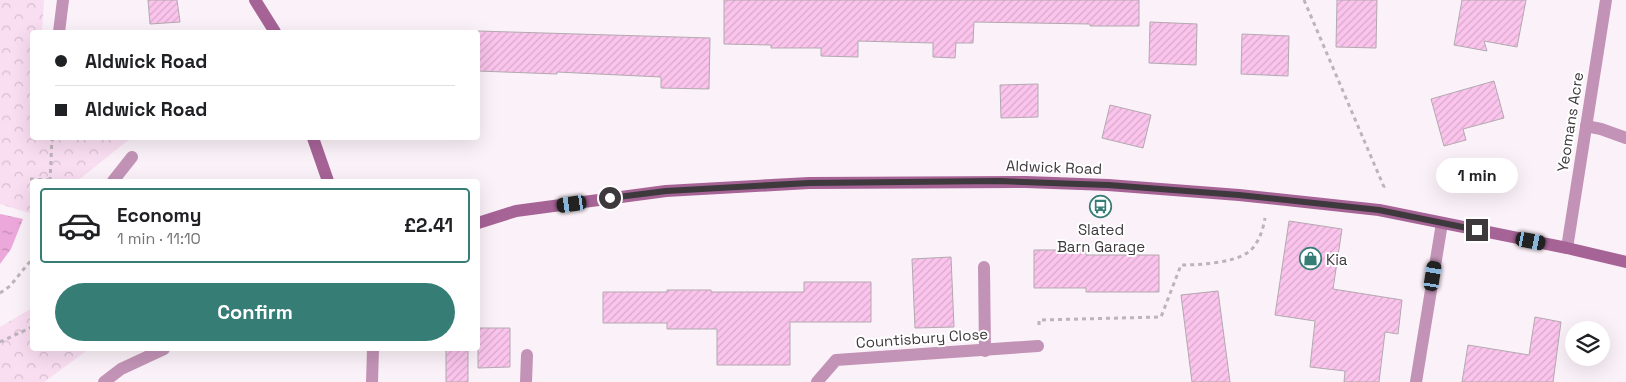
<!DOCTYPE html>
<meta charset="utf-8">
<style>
body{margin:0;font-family:"Space Grotesk",sans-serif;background:#f2f2f2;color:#202124;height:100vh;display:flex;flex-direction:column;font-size:19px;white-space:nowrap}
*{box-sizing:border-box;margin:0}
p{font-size:16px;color:#757577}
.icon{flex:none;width:28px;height:28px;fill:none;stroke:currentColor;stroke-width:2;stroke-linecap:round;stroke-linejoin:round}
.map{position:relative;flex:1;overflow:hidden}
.sheet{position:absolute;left:30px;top:179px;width:450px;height:172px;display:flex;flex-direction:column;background:#fff;border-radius:5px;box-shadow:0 5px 20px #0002}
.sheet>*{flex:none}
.top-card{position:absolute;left:30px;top:30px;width:450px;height:110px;border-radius:5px;box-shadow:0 5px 20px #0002;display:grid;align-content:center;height:110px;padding:0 25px;background:#fff}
.fabs{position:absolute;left:1565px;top:321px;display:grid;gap:10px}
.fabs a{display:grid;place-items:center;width:45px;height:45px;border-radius:50%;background:#fff;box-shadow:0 5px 20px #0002;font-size:25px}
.end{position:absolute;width:22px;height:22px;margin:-11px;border:6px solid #3d393c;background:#fff;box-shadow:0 0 0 2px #fff}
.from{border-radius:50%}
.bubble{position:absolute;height:35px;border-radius:18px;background:#fff;box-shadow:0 5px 20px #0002;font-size:16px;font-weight:700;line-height:35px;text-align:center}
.car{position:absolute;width:15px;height:30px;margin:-15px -8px;border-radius:6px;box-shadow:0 0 4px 1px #0007;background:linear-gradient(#222 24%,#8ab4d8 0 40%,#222 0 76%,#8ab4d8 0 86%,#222 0)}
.top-card b{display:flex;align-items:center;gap:18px;height:48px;font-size:19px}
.top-card b+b{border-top:1px solid #e0e0e0}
.top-card i{width:12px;height:12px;background:#202124}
ul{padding:9px 0 0;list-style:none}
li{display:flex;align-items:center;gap:15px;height:75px;margin:0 10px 8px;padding:0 15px;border:2px solid transparent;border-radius:5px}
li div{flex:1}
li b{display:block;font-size:19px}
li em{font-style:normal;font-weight:700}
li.on{border-color:#367d76}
li>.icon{width:45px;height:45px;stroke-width:1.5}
.button{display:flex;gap:10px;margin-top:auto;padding:10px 25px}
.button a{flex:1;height:58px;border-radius:30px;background:#367d76;color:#fff;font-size:20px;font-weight:700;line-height:58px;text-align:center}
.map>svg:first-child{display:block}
.forest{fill:url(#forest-crowns)}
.water{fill:url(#water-ripples)}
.building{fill:url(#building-hatch);stroke:#b3a9b0}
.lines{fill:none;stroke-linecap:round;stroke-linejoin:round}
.path{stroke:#bcb4ba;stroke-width:3;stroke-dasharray:4 4;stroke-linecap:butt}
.service{stroke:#c293b6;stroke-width:12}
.minor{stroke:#c293b6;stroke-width:12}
.tertiary{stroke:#c293b6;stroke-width:12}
.secondary{stroke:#a66396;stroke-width:12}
.route{stroke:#3d393c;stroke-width:6}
.labels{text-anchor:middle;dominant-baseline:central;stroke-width:4;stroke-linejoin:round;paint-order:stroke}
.street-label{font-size:15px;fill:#3d393c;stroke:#fff}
.poi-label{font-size:15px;fill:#3d393c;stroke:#fff}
</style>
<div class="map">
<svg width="1626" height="382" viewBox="0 0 1626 382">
<defs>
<pattern id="forest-crowns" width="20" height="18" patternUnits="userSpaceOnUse" patternTransform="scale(1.25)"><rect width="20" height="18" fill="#f9ddf1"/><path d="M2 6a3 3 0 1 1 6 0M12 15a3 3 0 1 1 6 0" fill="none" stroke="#d6bed0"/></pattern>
<pattern id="water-ripples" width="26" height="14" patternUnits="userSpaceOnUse" patternTransform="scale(1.25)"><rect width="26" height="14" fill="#eca8da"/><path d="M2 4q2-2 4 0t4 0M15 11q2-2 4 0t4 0" fill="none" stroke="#c08ab2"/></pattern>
<pattern id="building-hatch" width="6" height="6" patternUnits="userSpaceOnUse" patternTransform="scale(1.25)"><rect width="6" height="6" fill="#fbc4ec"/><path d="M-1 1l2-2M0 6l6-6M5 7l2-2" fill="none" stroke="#d8a9cb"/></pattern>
</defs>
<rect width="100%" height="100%" fill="#fbf1f8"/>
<!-- forest -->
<path class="forest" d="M 0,0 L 44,0 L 42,32 L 32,32 L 32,138 L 131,138 L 77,181 L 32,181 L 32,214 L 0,204 Z
M 32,308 L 32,349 L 89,349 L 44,382 L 0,382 L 0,327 Z"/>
<!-- water -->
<path class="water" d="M 0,214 L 23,219 L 11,249 L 0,264 Z"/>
<!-- building -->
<path class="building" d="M 148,0 L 177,0 L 180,22 L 150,24 Z
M 724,0 L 1139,0 L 1139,26 L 1090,26 L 1090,24 L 974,22 L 973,43 L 956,43 L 955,58 L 933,57 L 933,43 L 858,41 L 858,57 L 821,56 L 821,48 L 771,48 L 771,45 L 724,44 Z
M 1337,0 L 1377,0 L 1376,48 L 1336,47 Z
M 1462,0 L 1526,0 L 1517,47 L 1484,41 L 1487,51 L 1454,45 Z
M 1150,22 L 1197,24 L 1196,65 L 1149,63 Z
M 478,31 L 710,38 L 709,89 L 661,88 L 661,77 L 557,72 L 557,74 L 478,71 Z
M 1242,34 L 1289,36 L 1288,76 L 1241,74 Z
M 1494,81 L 1504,118 L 1463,129 L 1466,140 L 1444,146 L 1431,99 Z
M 1038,84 L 1038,117 L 1001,118 L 1000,85 Z
M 1110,105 L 1151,115 L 1143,148 L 1102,138 Z
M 1289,221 L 1342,229 L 1333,289 L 1402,300 L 1398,334 L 1385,332 L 1379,382 L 1344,382 L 1345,371 L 1310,367 L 1315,321 L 1275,315 Z
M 1034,250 L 1086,250 L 1086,255 L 1159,255 L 1159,292 L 1086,292 L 1086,288 L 1034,288 Z
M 951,257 L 954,327 L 915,328 L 912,259 Z
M 804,282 L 871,282 L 871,322 L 790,322 L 790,365 L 717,365 L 717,329 L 667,329 L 667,323 L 603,323 L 603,292 L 667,292 L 667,290 L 711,290 L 711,292 L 804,292 Z
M 1218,291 L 1230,382 L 1192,382 L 1181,295 Z
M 1535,317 L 1561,322 L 1553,382 L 1462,382 L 1468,345 L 1529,355 Z
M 478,328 L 510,328 L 510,367 L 478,368 Z
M 446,349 L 468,349 L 468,382 L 446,382 Z"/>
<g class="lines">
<!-- path -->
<path class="path" d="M 1304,0 L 1384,187 L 1383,190
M 30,179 L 50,180
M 50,181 L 52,138
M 0,293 L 10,286 L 32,259
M 1039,325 L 1039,320 L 1161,317 L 1181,265 C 1199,265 1232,263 1247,253 C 1258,246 1263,230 1265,218
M 0,342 L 32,327"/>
<!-- service -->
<path class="service" d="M 1586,126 L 1601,129 L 1626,138
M 113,181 L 132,157
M 984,267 L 985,351"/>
<!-- minor -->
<path class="minor" d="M 59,32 L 63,0
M 1567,248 L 1606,0
M 372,382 L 373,349
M 526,382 L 527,355
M 817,382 L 836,360 L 1038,346
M 1416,382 L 1442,223"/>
<!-- tertiary -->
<path class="tertiary" d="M 104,382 L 121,369 L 164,349"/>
<!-- secondary -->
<path class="secondary" d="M 255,0 L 275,32
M 313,138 L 328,181
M 478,223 L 516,211 L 666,191 L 809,183 L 1026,182 L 1108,185 L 1239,195 L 1379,210 L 1567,248 L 1626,262"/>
</g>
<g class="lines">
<!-- route -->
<path class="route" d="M 610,198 L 666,191 L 809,183 L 998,181 L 1108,185 L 1239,195 L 1379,210 L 1477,230"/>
</g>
<!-- icons -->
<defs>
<symbol id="bus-ring" viewBox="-11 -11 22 22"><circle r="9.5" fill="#fff" stroke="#367d76" stroke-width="1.5"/><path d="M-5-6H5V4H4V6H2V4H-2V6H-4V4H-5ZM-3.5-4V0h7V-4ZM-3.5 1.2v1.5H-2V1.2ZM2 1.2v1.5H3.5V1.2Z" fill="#367d76"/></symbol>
<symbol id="shop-ring" viewBox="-11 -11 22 22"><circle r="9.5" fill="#fff" stroke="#367d76" stroke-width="1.5"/><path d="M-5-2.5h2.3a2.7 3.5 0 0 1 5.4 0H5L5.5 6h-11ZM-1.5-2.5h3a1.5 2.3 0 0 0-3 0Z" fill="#367d76"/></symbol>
</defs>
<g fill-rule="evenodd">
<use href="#bus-ring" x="1088" y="194" width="25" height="25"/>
<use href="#shop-ring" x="1298" y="246" width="25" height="25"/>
</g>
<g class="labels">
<!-- street labels -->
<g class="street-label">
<text transform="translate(1570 122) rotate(-81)">Yeomans Acre</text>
<text transform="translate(1054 167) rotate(2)">Aldwick Road</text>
<text transform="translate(922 338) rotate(-4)">Countisbury Close</text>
</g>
<!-- poi labels -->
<g class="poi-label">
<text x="1101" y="229">Slated<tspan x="1101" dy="17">Barn Garage</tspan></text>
<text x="1326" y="259" text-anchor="start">Kia</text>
</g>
</g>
</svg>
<div class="fabs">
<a><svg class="icon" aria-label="layers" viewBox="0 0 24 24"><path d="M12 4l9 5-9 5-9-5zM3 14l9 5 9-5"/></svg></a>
</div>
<i class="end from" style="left:610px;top:198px"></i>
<i class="end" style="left:1477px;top:230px"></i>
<div class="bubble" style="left:1436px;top:158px;width:82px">1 min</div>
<i class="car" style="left:572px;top:204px;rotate:262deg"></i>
<i class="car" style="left:1531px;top:241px;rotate:101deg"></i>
<i class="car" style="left:1433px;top:276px;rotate:9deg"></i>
<div class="top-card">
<b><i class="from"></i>Aldwick Road</b>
<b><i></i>Aldwick Road</b>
</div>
<section class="sheet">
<ul>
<li class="on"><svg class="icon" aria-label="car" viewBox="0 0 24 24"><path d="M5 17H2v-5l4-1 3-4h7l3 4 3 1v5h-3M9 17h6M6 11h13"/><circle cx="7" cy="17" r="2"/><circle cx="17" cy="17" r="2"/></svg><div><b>Economy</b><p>1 min · 11:10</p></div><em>£2.41</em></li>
</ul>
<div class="button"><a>Confirm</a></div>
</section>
</div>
